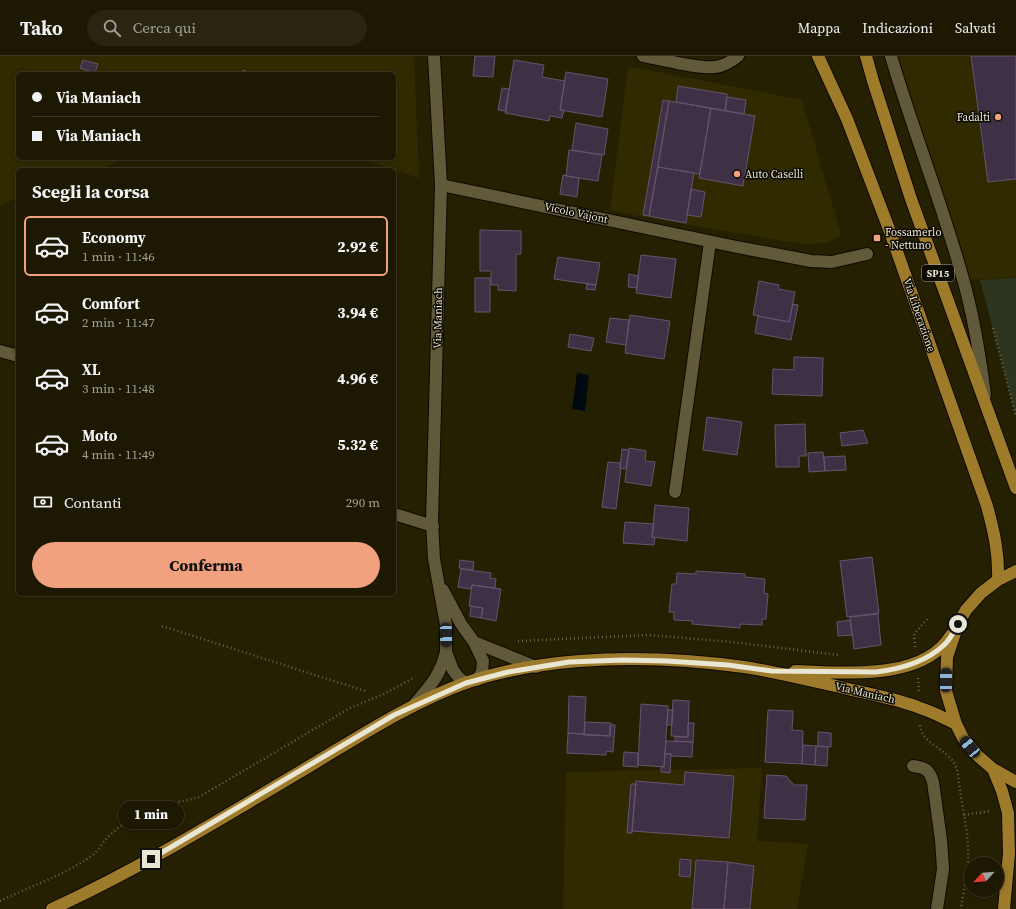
<!DOCTYPE html>
<html lang="it">
<meta charset="utf-8">
<style>
body{margin:0;font-family:"Source Serif 4",serif;background:#292511;color:#f1f3f6;height:100vh;display:flex;flex-direction:column;font-size:15px;white-space:nowrap}
*{box-sizing:border-box;margin:0}
p{font-size:13px;color:#a0a099}
.icon{flex:none;width:22px;height:22px;fill:none;stroke:currentColor;stroke-width:2;stroke-linecap:round;stroke-linejoin:round}
.map{position:relative;flex:1;overflow:hidden}
.drawer{position:absolute;left:16px;top:112px;width:380px;height:428px;display:flex;flex-direction:column;background:#1c1802;border-radius:6px;box-shadow:0 2px 6px #0003,0 0 0 1px #3a3724}
.drawer>*{flex:none}
.hud{position:absolute;left:16px;top:16px;width:380px;height:88px;border-radius:6px;box-shadow:0 2px 6px #0003,0 0 0 1px #3a3724;display:grid;align-content:center;height:88px;padding:0 16px;background:#1c1802}
.needle{width:26px;rotate:244deg}
.buttons{position:absolute;left:964px;top:801px;display:grid;gap:8px}
.buttons a{display:grid;place-items:center;width:40px;height:40px;border-radius:50%;background:#1c1802;box-shadow:0 2px 6px #0003,0 0 0 1px #3a3724;font-size:20px}
.end{position:absolute;width:18px;height:18px;margin:-9px;border:5px solid #e9e6d4;background:#111;box-shadow:0 0 0 2px #111}
.from{border-radius:50%}
.bubble{position:absolute;height:28px;border-radius:14px;background:#1c1802;box-shadow:0 2px 6px #0003,0 0 0 1px #3a3724;font-size:13px;font-weight:800;line-height:28px;text-align:center}
.car{position:absolute;width:12px;height:24px;margin:-12px -6px;border-radius:5px;box-shadow:0 0 3px 1px #0007;background:linear-gradient(#222 24%,#8ab4d8 0 40%,#222 0 76%,#8ab4d8 0 86%,#222 0)}
.hud b{display:flex;align-items:center;gap:14px;height:38px;font-size:15px}
.hud b+b{border-top:1px solid #3a3724}
.hud i{width:10px;height:10px;background:#f1f3f6}
ul{padding:0;list-style:none}
li{display:flex;align-items:center;gap:12px;height:60px;margin:0 8px 6px;padding:0 8px;border:2px solid transparent;border-radius:6px}
li div{flex:1}
li b{display:block;font-size:15px}
li em{font-style:normal;font-weight:800}
li.current{border-color:#f2a17e}
li>.icon{width:36px;height:36px;stroke-width:1.5}
h2{padding:0 16px;font-size:18px;line-height:48px}
.pay{display:flex;align-items:center;gap:10px;height:44px;padding:0 16px;font-size:15px}
.pay p{margin-inline-start:auto}
.button{display:flex;gap:8px;margin-top:auto;padding:8px 16px}
.button a{flex:1;height:46px;border-radius:24px;background:#f2a17e;color:#111;font-size:16px;font-weight:800;line-height:46px;text-align:center}
header{display:flex;align-items:center;gap:24px;box-sizing:border-box;height:56px;padding:0 20px;background:#1c1802;border-bottom:1px solid #3a3724}
header strong{font-size:19px}
nav{display:flex;gap:22px;margin-inline-start:auto;font-size:14px}
.search{width:280px;height:36px;background:#292511;display:flex;align-items:center;gap:10px;box-sizing:border-box;padding:0 14px;border-radius:22px;color:#a0a099;font-size:15px}
.map>svg:first-child{display:block}
.built{fill:#302a00}
.green{fill:#2d341f}
.water{fill:#000810}
.building{fill:#3e3045;stroke:#66546f}
.lines{fill:none;stroke-linecap:round;stroke-linejoin:round}
.minor-casing{stroke:#0e0900;stroke-width:14}
.major-casing{stroke:#0e0900;stroke-width:14}
.path{stroke:#69654b;stroke-width:2.5;stroke-dasharray:1 3;stroke-linecap:butt}
.minor{stroke:#605a3a;stroke-width:12}
.major{stroke:#9e7a2b;stroke-width:12}
.route{stroke:#e9e6d4;stroke-width:5}
.poi-dot{fill:#f2a17e;stroke:#0c0a01;stroke-width:1.5}
.labels{text-anchor:middle;dominant-baseline:central;stroke-width:3;stroke-linejoin:round;paint-order:stroke}
.shield{fill:#0c0a01;stroke:#a7a495;stroke-width:1}
.shield-label{font-size:10px;font-weight:bold;fill:#e9e6d4}
.poi-label{font-size:11px;fill:#e9e6d4;stroke:#0c0a01;text-anchor:start}
.street-label{font-size:11px;fill:#e9e6d4;stroke:#0c0a01}
</style>
<header>
<strong>Tako</strong>
<div class="search"><svg class="icon" aria-label="search" viewBox="0 0 24 24"><circle cx="10" cy="10" r="6"/><path d="M15 15l6 6"/></svg>Cerca qui</div>
<nav><a>Mappa</a><a>Indicazioni</a><a>Salvati</a></nav>
</header>
<div class="map">
<svg width="1016" height="853" viewBox="0 0 1016 853">
<rect width="100%" height="100%" fill="#252002"/>
<!-- built -->
<path class="built" d="M 0,0 L 412,0 L 414,2 L 419,122 L 360,102 L 394,102 L 394,18 L 18,18 L 18,102 L 125,102 L 100,114 L 18,114 L 18,142 L 0,149 Z
M 891,0 L 1016,0 L 1016,222 L 964,224 Z
M 628,10 L 802,44 L 841,179 L 829,186 L 807,189 L 638,160 L 610,154 Z
M 762,712 L 757,785 L 808,788 L 797,853 L 563,853 L 566,716 Z"/>
<!-- green -->
<path class="green" d="M 1016,222 L 1016,360 L 980,224 Z"/>
<!-- water -->
<path class="water" d="M 577,317 L 589,319 L 585,355 L 572,353 Z"/>
<!-- building -->
<path class="building" d="M 475,0 L 495,0 L 493,21 L 473,20 Z
M 971,0 L 1016,0 L 1016,123 L 988,126 Z
M 83,4 L 98,8 L 95,17 L 80,12 Z
M 514,4 L 544,9 L 542,21 L 565,25 L 560,54 L 564,54 L 562,62 L 550,60 L 549,65 L 505,57 Z
M 243,14 L 253,18 L 242,18 Z
M 566,16 L 608,23 L 602,61 L 560,54 Z
M 678,30 L 727,38 L 725,55 L 676,46 Z
M 502,32 L 509,33 L 506,55 L 498,54 Z
M 727,41 L 746,44 L 744,58 L 725,55 Z
M 663,44 L 669,45 L 649,160 L 643,159 Z
M 669,45 L 711,52 L 700,118 L 658,111 Z
M 711,52 L 755,60 L 743,130 L 699,122 Z
M 576,67 L 608,73 L 604,99 L 572,94 Z
M 569,94 L 602,99 L 598,125 L 566,120 Z
M 658,111 L 694,117 L 686,167 L 649,160 Z
M 563,119 L 579,122 L 577,141 L 560,138 Z
M 691,133 L 705,136 L 701,161 L 687,159 Z
M 480,174 L 521,175 L 521,198 L 516,198 L 516,235 L 498,234 L 498,229 L 491,229 L 491,215 L 480,215 Z
M 641,199 L 676,203 L 671,242 L 636,237 Z
M 558,201 L 600,207 L 596,229 L 554,223 Z
M 629,218 L 638,220 L 637,232 L 628,231 Z
M 475,222 L 490,222 L 490,256 L 475,256 Z
M 759,225 L 779,229 L 778,233 L 795,236 L 789,266 L 753,259 Z
M 587,228 L 596,229 L 595,234 L 586,233 Z
M 793,248 L 798,249 L 791,284 L 755,277 L 758,260 L 789,266 Z
M 630,259 L 670,265 L 664,303 L 625,297 Z
M 610,262 L 629,264 L 626,289 L 606,286 Z
M 570,278 L 594,282 L 591,295 L 568,291 Z
M 794,301 L 823,302 L 822,340 L 772,338 L 773,313 L 794,314 Z
M 707,361 L 742,366 L 737,399 L 703,394 Z
M 805,368 L 806,400 L 799,400 L 799,411 L 776,411 L 775,369 Z
M 863,374 L 868,387 L 842,390 L 840,377 Z
M 629,392 L 646,395 L 645,405 L 655,406 L 651,430 L 625,426 Z
M 622,393 L 629,394 L 626,413 L 620,412 Z
M 823,396 L 825,415 L 809,416 L 808,397 Z
M 845,400 L 846,414 L 825,415 L 824,401 Z
M 608,406 L 620,407 L 620,412 L 621,412 L 616,453 L 602,451 Z
M 655,449 L 689,452 L 687,485 L 652,481 Z
M 625,466 L 654,468 L 652,481 L 655,482 L 654,489 L 623,487 Z
M 872,501 L 879,557 L 847,561 L 840,505 Z
M 460,504 L 474,506 L 473,514 L 459,512 Z
M 461,513 L 491,517 L 490,522 L 496,523 L 495,532 L 472,529 L 471,533 L 458,531 Z
M 696,515 L 745,518 L 745,521 L 765,523 L 764,537 L 768,538 L 766,563 L 762,563 L 762,569 L 740,568 L 740,572 L 692,568 L 693,565 L 674,564 L 674,556 L 669,556 L 672,528 L 676,528 L 677,517 L 696,518 Z
M 472,529 L 501,533 L 496,565 L 481,562 L 483,552 L 469,550 Z
M 471,550 L 483,552 L 481,562 L 470,560 Z
M 878,558 L 881,589 L 854,593 L 850,561 Z
M 850,564 L 852,579 L 838,580 L 837,566 Z
M 569,640 L 586,641 L 584,678 L 568,677 Z
M 673,644 L 689,645 L 688,681 L 671,680 Z
M 641,648 L 668,650 L 664,711 L 638,709 Z
M 668,654 L 673,654 L 672,669 L 667,669 Z
M 768,654 L 793,655 L 792,674 L 803,675 L 802,708 L 765,706 Z
M 585,666 L 611,667 L 610,680 L 584,679 Z
M 688,667 L 694,667 L 693,686 L 675,685 L 675,681 L 688,681 Z
M 610,669 L 615,669 L 613,696 L 606,695 L 606,699 L 567,697 L 568,677 L 610,680 Z
M 818,676 L 831,677 L 831,691 L 818,690 Z
M 666,685 L 693,686 L 692,701 L 671,700 L 671,698 L 665,698 Z
M 803,689 L 816,690 L 815,709 L 802,708 Z
M 816,690 L 828,691 L 827,710 L 815,709 Z
M 624,696 L 638,697 L 638,711 L 623,710 Z
M 665,698 L 671,698 L 670,717 L 661,716 L 661,711 L 664,711 Z
M 685,716 L 734,720 L 729,782 L 632,775 L 636,725 L 684,729 Z
M 767,719 L 786,720 L 794,729 L 807,729 L 805,764 L 764,762 Z
M 631,728 L 636,728 L 632,777 L 627,777 Z
M 680,803 L 691,804 L 690,821 L 679,820 Z
M 696,804 L 728,806 L 724,853 L 692,853 Z
M 728,806 L 754,810 L 750,853 L 724,853 Z"/>
<g class="lines">
<defs>
<path id="minor" d="M 434,0 L 441,129 L 432,465 L 434,503 L 446,569 L 446,596 L 453,614 L 459,622 L 466,627
M 643,0 C 662,3 697,13 715,11 C 724,10 732,5 738,0
M 891,0 C 913,75 942,147 963,223 C 974,261 980,300 985,339
M 441,129 L 737,191 L 811,205 L 832,206 L 867,198
M 0,295 L 18,300
M 675,436 L 710,186
M 394,458 L 433,470
M 443,534 L 461,568 L 474,586 L 483,605 L 482,616 L 477,624
M 474,586 L 536,611
M 413,650 C 429,631 440,621 446,596
M 913,710 C 926,712 929,713 933,726 L 941,784 L 943,813 L 937,853"/>
<path id="major" d="M 818,0 L 847,63 L 889,173 L 987,450 C 994,476 999,497 998,524
M 866,0 L 873,25 L 911,143 L 1016,432
M 1016,515 L 998,524 L 981,537 L 966,554 L 958,568 L 947,601 L 946,635 L 956,668 L 963,682 L 978,700 L 993,713 L 1016,726
M 795,615 C 842,616 923,626 951,579
M 993,713 L 1002,735 L 1008,757 L 1009,797 L 1004,853
M 52,853 C 143,811 227,759 313,708 C 363,678 412,646 468,626 C 552,598 657,599 744,611 C 777,616 808,624 840,631 C 867,638 895,642 920,652 C 933,656 944,662 956,668"/>
</defs>
<!-- minor casing -->
<use href="#minor" class="minor-casing"/>
<!-- major casing -->
<use href="#major" class="major-casing"/>
<!-- path -->
<path class="path" d="M 993,272 L 1016,360
M 162,570 L 365,635
M 518,585 L 649,579 L 732,586 L 838,599
M 915,591 L 914,578 L 929,561
M 918,622 L 919,635
M 920,669 C 921,687 946,693 954,707 C 959,715 958,725 960,734 C 963,756 969,779 968,801 C 968,818 963,836 961,853
M 964,759 L 991,755
M 0,845 C 29,831 64,819 90,801 C 99,795 103,785 111,778 C 120,770 132,761 143,755 C 160,747 181,747 199,741 L 350,652 L 384,638 L 415,621"/>
<!-- minor -->
<use href="#minor" class="minor"/>
<!-- major -->
<use href="#major" class="major"/>
</g>
<g class="lines">
<!-- route -->
<path class="route" d="M 151,803 L 394,659 L 466,627 L 508,616 L 569,606 L 623,604 L 667,605 L 728,609 L 772,615 L 876,616 C 901,613 926,606 944,589 C 950,584 954,575 958,568"/>
</g>
<!-- markers -->
<g class="poi-dot">
<circle cx="998" cy="61" r="4"/>
<circle cx="737" cy="118" r="4"/>
<rect x="873" y="178" width="8" height="8" rx="2"/>
</g>
<g class="labels">
<!-- shield labels -->
<rect class="shield" x="922" y="209" width="32" height="16" rx="3"/>
<g class="shield-label">
<text x="938" y="217">SP15</text>
</g>
<!-- poi labels -->
<g class="poi-label">
<text x="990" y="61" text-anchor="end">Fadalti</text>
<text x="745" y="118">Auto Caselli</text>
<text x="885" y="176">Fossamerlo<tspan x="885" dy="13">- Nettuno</tspan></text>
</g>
<!-- street labels -->
<g class="street-label">
<text transform="translate(576 157) rotate(12)">Vicolo Vajont</text>
<text transform="translate(919 259) rotate(71)">Via Liberazione</text>
<text transform="translate(438 262) rotate(-89)">Via Maniach</text>
<text transform="translate(865 637) rotate(13)">Via Maniach</text>
</g>
</g>
</svg>
<div class="buttons">
<a><svg class="needle" viewBox="-14 -14 28 28"><path d="M0-13l5 13h-10z" fill="#e53935"/><path d="M0 13l5-13h-10z" fill="#a0a099"/></svg></a>
</div>
<i class="end from" style="left:958px;top:568px"></i>
<i class="end" style="left:151px;top:803px"></i>
<div class="bubble" style="left:118px;top:745px;width:66px">1 min</div>
<i class="car" style="left:446px;top:579px;rotate:178deg"></i>
<i class="car" style="left:946px;top:624px;rotate:1deg"></i>
<i class="car" style="left:970px;top:691px;rotate:321deg"></i>
<div class="hud">
<b><i class="from"></i>Via Maniach</b>
<b><i></i>Via Maniach</b>
</div>
<section class="drawer">
<h2>Scegli la corsa</h2>
<ul>
<li class="current"><svg class="icon" aria-label="car" viewBox="0 0 24 24"><path d="M5 17H2v-5l4-1 3-4h7l3 4 3 1v5h-3M9 17h6M6 11h13"/><circle cx="7" cy="17" r="2"/><circle cx="17" cy="17" r="2"/></svg><div><b>Economy</b><p>1 min · 11:46</p></div><em>2.92 €</em></li>
<li><svg class="icon" aria-label="car" viewBox="0 0 24 24"><path d="M5 17H2v-5l4-1 3-4h7l3 4 3 1v5h-3M9 17h6M6 11h13"/><circle cx="7" cy="17" r="2"/><circle cx="17" cy="17" r="2"/></svg><div><b>Comfort</b><p>2 min · 11:47</p></div><em>3.94 €</em></li>
<li><svg class="icon" aria-label="car" viewBox="0 0 24 24"><path d="M5 17H2v-5l4-1 3-4h7l3 4 3 1v5h-3M9 17h6M6 11h13"/><circle cx="7" cy="17" r="2"/><circle cx="17" cy="17" r="2"/></svg><div><b>XL</b><p>3 min · 11:48</p></div><em>4.96 €</em></li>
<li><svg class="icon" aria-label="car" viewBox="0 0 24 24"><path d="M5 17H2v-5l4-1 3-4h7l3 4 3 1v5h-3M9 17h6M6 11h13"/><circle cx="7" cy="17" r="2"/><circle cx="17" cy="17" r="2"/></svg><div><b>Moto</b><p>4 min · 11:49</p></div><em>5.32 €</em></li>
</ul>
<div class="pay"><svg class="icon" aria-label="cash" viewBox="0 0 24 24"><path d="M3 7h18v10H3z"/><circle cx="12" cy="12" r="2"/></svg>Contanti<p>290 m</p></div>
<div class="button"><a>Conferma</a></div>
</section>
</div>
